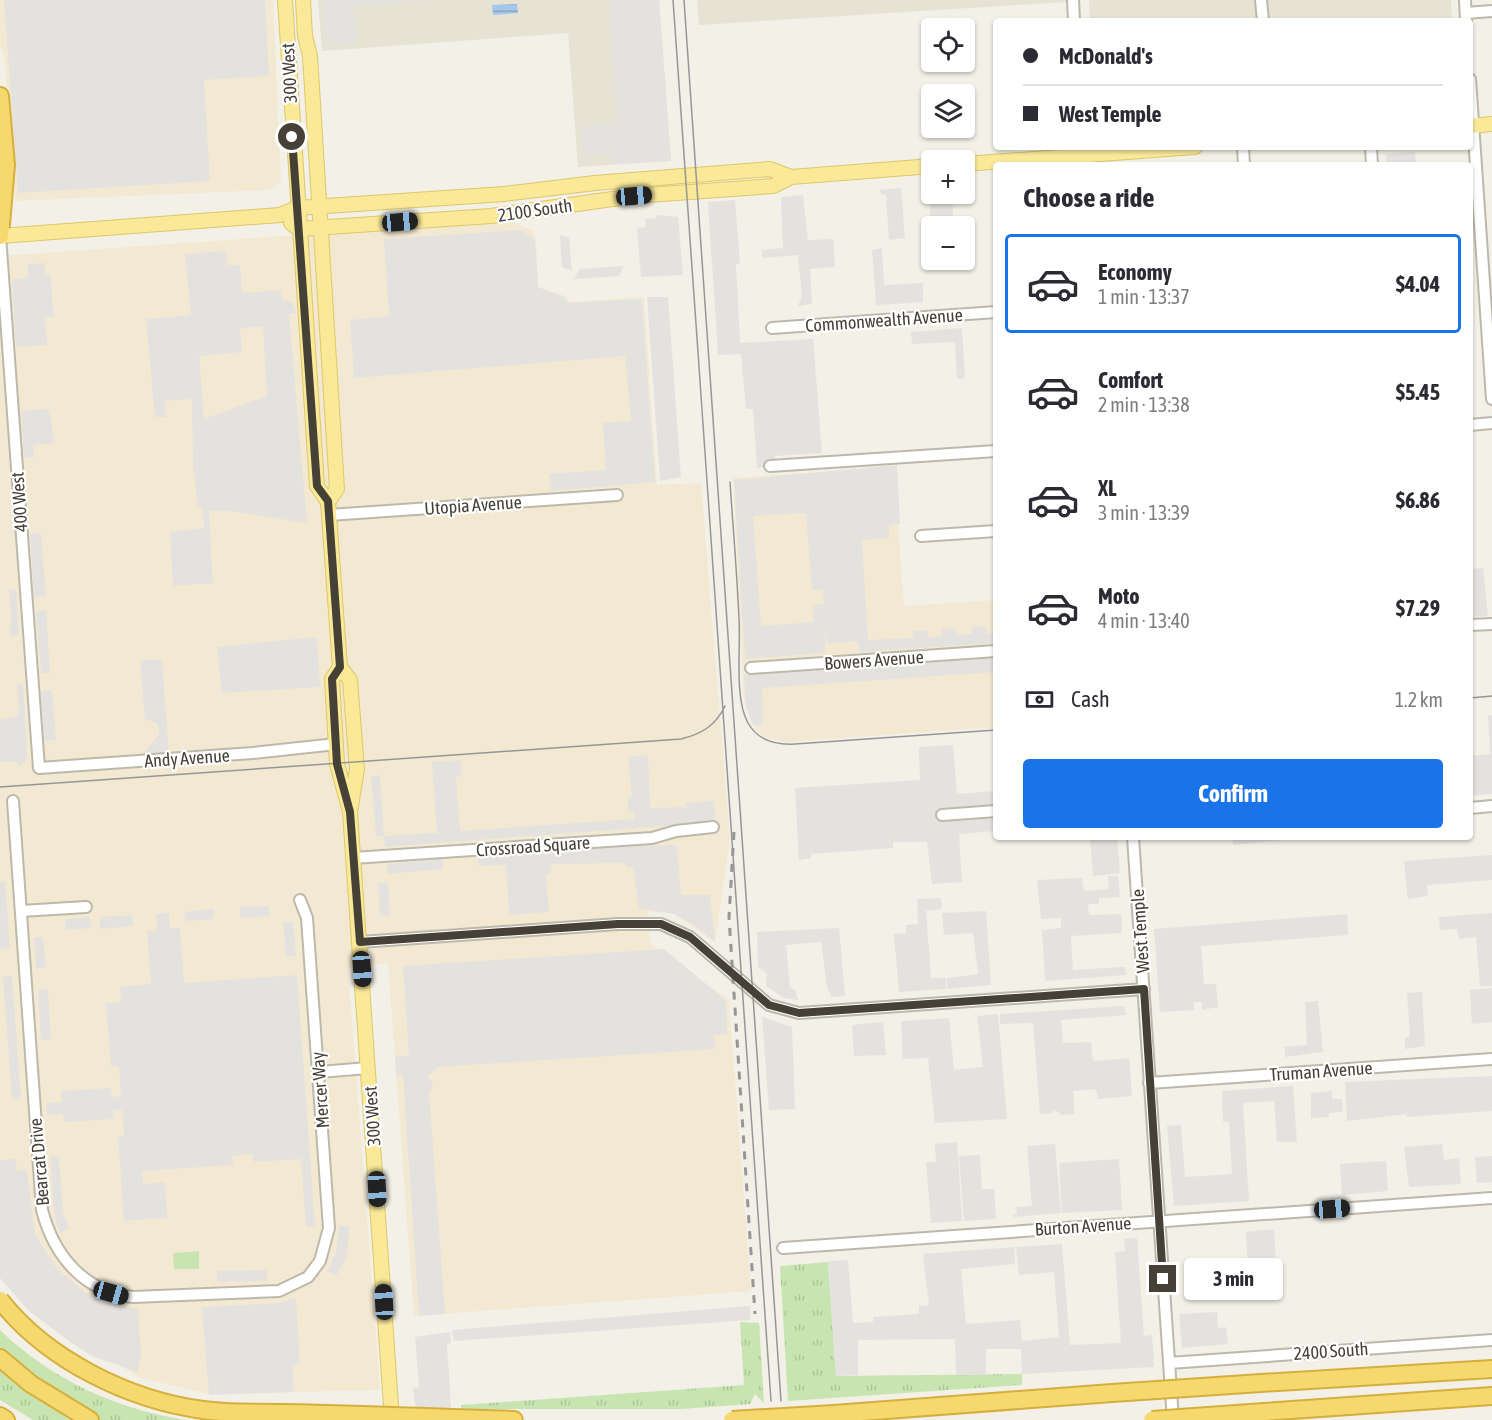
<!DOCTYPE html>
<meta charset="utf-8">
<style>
body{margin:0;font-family:"Asap Condensed",sans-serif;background:#f7f7f7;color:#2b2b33;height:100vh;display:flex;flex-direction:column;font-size:22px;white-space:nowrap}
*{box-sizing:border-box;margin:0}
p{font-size:20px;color:#7c7c81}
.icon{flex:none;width:33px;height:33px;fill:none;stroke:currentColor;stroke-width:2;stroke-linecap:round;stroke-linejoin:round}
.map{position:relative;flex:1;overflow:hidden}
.details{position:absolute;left:993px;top:162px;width:480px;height:678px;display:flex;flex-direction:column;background:#fff;border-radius:6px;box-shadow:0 2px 4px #0004}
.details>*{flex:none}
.hud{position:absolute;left:993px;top:18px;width:480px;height:132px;border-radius:6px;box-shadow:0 2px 4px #0004;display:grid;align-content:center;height:132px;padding:0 30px;background:#fff}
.buttons{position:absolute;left:921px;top:18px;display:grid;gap:12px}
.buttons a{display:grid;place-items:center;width:54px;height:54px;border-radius:6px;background:#fff;box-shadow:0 2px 4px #0004;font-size:30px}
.end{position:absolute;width:27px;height:27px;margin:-14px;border:8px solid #454136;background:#fff;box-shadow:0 0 0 3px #fff}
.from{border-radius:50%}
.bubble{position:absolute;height:42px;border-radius:6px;background:#fff;box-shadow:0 2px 4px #0004;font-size:20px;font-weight:700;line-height:42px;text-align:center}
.car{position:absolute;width:18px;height:36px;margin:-18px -9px;border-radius:8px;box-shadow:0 0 4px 2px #0007;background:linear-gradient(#222 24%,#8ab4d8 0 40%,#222 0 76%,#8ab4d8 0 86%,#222 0)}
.hud b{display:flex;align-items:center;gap:21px;height:57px;font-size:22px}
.hud b+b{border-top:2px solid #e1e1e2}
.hud i{width:15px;height:15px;background:#2b2b33}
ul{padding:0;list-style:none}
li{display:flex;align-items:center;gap:18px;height:99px;margin:0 12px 9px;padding:0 18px;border:3px solid transparent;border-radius:6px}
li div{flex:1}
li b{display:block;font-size:22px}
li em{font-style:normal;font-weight:700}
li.active{border-color:#1a73e8}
li>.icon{width:54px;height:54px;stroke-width:1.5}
h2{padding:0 30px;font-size:27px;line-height:72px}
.pay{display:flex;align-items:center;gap:15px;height:66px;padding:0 30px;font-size:22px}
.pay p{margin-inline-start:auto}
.cta{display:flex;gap:12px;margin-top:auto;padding:12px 30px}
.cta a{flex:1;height:69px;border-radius:6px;background:#1a73e8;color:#fff;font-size:24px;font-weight:700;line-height:69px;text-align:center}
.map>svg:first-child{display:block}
.residential{fill:#e6e3d5}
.commercial{fill:#f3e9d3}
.grass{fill:url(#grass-tufts)}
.park{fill:#c8e5b1}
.parking{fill:#e4e2de;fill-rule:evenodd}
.water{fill:url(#water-rules)}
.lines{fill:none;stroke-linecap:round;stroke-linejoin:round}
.minor-casing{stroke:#bdb9aa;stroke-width:14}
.major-casing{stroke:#ddc86a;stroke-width:16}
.highway-casing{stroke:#d5af3e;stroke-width:20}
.minor{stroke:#fff;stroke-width:10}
.major{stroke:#f9e999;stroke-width:14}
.highway{stroke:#f6d96e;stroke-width:16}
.tram{stroke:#969696;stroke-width:1.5}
.rail{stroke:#969696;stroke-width:3;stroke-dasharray:8 8;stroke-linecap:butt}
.highway-bridge-casing{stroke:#d5af3e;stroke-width:20;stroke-linecap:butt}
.highway-bridge{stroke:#f6d96e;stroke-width:16}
.route{stroke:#454136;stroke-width:8}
.labels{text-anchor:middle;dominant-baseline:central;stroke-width:4.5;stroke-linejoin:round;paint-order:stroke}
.street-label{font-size:18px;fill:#454136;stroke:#fff}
</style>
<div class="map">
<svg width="1492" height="1420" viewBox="0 0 1492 1420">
<defs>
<pattern id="grass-tufts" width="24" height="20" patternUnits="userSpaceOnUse" patternTransform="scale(1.5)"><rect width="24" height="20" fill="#c8e5b1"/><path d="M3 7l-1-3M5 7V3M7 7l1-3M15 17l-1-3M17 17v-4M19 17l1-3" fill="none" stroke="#adc699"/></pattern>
<pattern id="water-rules" width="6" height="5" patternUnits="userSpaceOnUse" patternTransform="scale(1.5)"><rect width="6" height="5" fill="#a6c7ec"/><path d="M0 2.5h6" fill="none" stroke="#89a3c0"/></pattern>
</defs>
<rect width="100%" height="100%" fill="#f2f0e7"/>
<!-- residential -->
<path class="residential" d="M 318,0 L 659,0 L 671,161 L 578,167 L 568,33 L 322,51 Z
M 697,0 L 1067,0 L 1067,2 L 699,25 Z
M 1089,0 L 1451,0 L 1452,21 L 1090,21 Z"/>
<!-- commercial -->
<path class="commercial" d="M 0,0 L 273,0 L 281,182 L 269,190 L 15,201 L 5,60 L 0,46 Z
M 510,220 L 533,231 L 536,241 L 538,287 L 568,297 L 569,302 L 644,297 L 657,485 L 701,483 L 730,840 L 715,942 L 674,914 L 647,911 L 650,943 L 729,1000 L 751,1291 L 414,1316 L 388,963 L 348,968 L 380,1390 L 209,1394 L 141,1378 L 29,1311 L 0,1275 L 0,256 Z
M 894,467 L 904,606 L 996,600 L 996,727 L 785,742 L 767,738 L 759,733 L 751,723 L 744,699 L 733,478 Z"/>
<!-- grass -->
<path class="grass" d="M 828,1262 L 836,1376 L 1022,1374 L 1022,1385 L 788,1401 L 780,1266 Z
M 740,1322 L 759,1323 L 764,1403 L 755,1394 L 750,1404 L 682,1409 L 461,1409 L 461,1405 L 744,1385 Z
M 0,1330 C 52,1380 116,1409 186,1420 L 100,1420 L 50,1390 L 4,1352 L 0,1348 Z
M 0,1369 L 70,1420 L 33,1420 L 0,1400 Z"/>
<!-- park -->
<path class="park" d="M 199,1251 L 199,1269 L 174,1269 L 173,1253 Z"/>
<!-- parking -->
<path class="parking" d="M 4,0 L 265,0 L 269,76 L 204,80 L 210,181 L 18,193 Z
M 323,0 L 432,0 L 353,5 L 356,43 L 326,45 Z
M 609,0 L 659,0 L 671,161 L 612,164 L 611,153 L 583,155 L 582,127 L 618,124 Z
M 1415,152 L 1416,165 L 1387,165 L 1386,154 Z
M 929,186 L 931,186 L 932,194 L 952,194 L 954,226 L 931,228 Z
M 901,188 L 905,238 L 889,240 L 886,195 L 881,194 L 880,190 Z
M 803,195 L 808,240 L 833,239 L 835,267 L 810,269 L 812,304 L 798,306 L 802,296 L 798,255 L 762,258 L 762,250 L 783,248 L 781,197 Z
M 735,200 L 740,264 L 736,264 L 740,343 L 813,339 L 822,453 L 775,456 L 775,466 L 757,468 L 753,409 L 746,409 L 741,354 L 718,355 L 708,202 Z
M 657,215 L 678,217 L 683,275 L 641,277 L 637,228 L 646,227 L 645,219 L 656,218 Z
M 522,230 L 535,241 L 538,287 L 565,298 L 568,303 L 642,299 L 655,482 L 551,491 L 549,474 L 606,470 L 603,423 L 631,421 L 625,356 L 354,378 L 350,320 L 389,316 L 384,239 Z
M 560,235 L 569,238 L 572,271 L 562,267 Z
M 882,248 L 884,285 L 923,283 L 923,302 L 876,305 L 872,250 Z
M 226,251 L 227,265 L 240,265 L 242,293 L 281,290 L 282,300 L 293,303 L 296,313 L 289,314 L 307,523 L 231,511 L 209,511 L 213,583 L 173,586 L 170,532 L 205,528 L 201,507 L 198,506 L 193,465 L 192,399 L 165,401 L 166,417 L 155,417 L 146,319 L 191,315 L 185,254 ZM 263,326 L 267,396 L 204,419 L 199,356 L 242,352 L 240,328 Z
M 45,263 L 45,275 L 50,274 L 54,317 L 45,318 L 47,345 L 16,347 L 12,280 L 28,277 L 28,264 Z
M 624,266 L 619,276 L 574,279 L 580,269 Z
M 647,297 L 668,297 L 681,477 L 660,481 Z
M 962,328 L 965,378 L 957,379 L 955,342 L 912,344 L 911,332 Z
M 49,409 L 55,443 L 33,445 L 34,457 L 24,458 L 21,411 Z
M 897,465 L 900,524 L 889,525 L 889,538 L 862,540 L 868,640 L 913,638 L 913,631 L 927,630 L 928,637 L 942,636 L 942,629 L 956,628 L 957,635 L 972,634 L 972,627 L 986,626 L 987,633 L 996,633 L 996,643 L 860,652 L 857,641 L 827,644 L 825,628 L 825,653 L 745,659 L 734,480 ZM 806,513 L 812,590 L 823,590 L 824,604 L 813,605 L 814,622 L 761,626 L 753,516 Z
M 41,533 L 46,596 L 34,597 L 30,534 Z
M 1483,568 L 1488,616 L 1470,617 L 1470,569 Z
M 9,590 L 16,590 L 19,635 L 10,637 L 9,626 L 12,625 Z
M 46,610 L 50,673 L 41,673 L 36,611 Z
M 317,637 L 320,687 L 222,693 L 217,647 Z
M 996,658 L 996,672 L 762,688 L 763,724 L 753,725 L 746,707 L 744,675 Z
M 140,660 L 162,660 L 169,753 L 143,753 L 159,735 L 158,724 L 145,719 Z
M 17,683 L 23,684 L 27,755 L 26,762 L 19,766 L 17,762 L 0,762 L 0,720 L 19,716 Z
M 52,690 L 56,740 L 44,741 L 41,691 Z
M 1492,715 L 1492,794 L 1470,796 L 1470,756 L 1490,754 L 1488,716 Z
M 953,745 L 957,794 L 996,791 L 996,831 L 959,834 L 962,882 L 932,884 L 927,842 L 893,842 L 893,848 L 811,854 L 811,858 L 799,860 L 795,788 L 920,780 L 919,747 Z
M 648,755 L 650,808 L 686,807 L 686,803 L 714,801 L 716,822 L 385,847 L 384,836 L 376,837 L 371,776 L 380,775 L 384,836 L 437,833 L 432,762 L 461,760 L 462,775 L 456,776 L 460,831 L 634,819 L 634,813 L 627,811 L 628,798 L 632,797 L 628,757 Z
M 1090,837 L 1117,837 L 1120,873 L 1093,876 Z
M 1232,837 L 1292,837 L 1292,839 L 1233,845 Z
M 677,845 L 681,895 L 710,895 L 715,942 L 694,925 L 674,914 L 639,908 L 633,867 L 626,867 L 625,863 L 551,864 L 552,873 L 546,875 L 549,912 L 509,915 L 506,865 L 479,866 L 478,857 L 630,846 Z
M 1492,855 L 1492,880 L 1427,885 L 1428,896 L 1408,899 L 1404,861 Z
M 443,859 L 443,869 L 387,874 L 387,864 Z
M 1108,876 L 1118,876 L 1120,897 L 1099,898 L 1099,904 L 1088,904 L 1089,915 L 1121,914 L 1122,930 L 1120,933 L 1071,936 L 1073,970 L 1121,967 L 1125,967 L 1126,975 L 1045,981 L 1042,930 L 1061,928 L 1061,918 L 1041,919 L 1037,880 L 1082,878 L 1084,891 L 1109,889 Z
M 5,881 L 10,948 L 0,949 L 0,882 Z
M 388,882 L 390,915 L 380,916 L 378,883 Z
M 941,898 L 942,909 L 926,911 L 931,978 L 946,978 L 946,989 L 899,992 L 894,934 L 906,933 L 906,925 L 918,924 L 917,899 Z
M 269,906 L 270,916 L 240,918 L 240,907 Z
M 214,909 L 213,919 L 186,921 L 184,912 Z
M 986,911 L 991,985 L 947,989 L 947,978 L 978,974 L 973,933 L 944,935 L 942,913 Z
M 169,913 L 170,928 L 180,928 L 184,983 L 297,975 L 315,1226 L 306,1227 L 301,1159 L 254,1162 L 253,1154 L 232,1156 L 233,1165 L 142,1171 L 143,1184 L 165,1182 L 167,1218 L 124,1221 L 118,1137 L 124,1136 L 122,1110 L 113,1110 L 114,1119 L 64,1122 L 63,1114 L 47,1115 L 46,1103 L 62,1102 L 61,1091 L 111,1088 L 112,1097 L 121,1096 L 119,1066 L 111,1066 L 106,1003 L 121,1002 L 120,987 L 151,984 L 147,931 L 157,931 L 156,914 Z
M 1492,913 L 1492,986 L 1480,986 L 1476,937 L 1459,939 L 1457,929 L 1440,930 L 1439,917 Z
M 1347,914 L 1348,935 L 1201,946 L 1204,984 L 1216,984 L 1218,1007 L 1202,1010 L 1202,1002 L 1194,1002 L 1194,1010 L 1160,1012 L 1154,929 Z
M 132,915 L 133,926 L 100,929 L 100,917 Z
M 90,917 L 91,928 L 66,930 L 65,919 Z
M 293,922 L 296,956 L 286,957 L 283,923 Z
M 839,928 L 845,996 L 832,997 L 827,987 L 821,942 L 786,945 L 790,987 L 796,991 L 798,1000 L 784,998 L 766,986 L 767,974 L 758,967 L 757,932 Z
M 34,937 L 43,937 L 46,968 L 36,968 Z
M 664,949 L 726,1001 L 727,1034 L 714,1035 L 715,1049 L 438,1067 L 427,1077 L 432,1081 L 433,1089 L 429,1091 L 445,1314 L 419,1316 L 403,1075 L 396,1075 L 395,1057 L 409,1056 L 403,966 Z
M 12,976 L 21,1099 L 12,1100 L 3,977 Z
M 1492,988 L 1492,1022 L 1472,1024 L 1470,990 Z
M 48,989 L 51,1040 L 41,1040 L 38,990 Z
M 1422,992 L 1425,1046 L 1405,1049 L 1405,1038 L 1410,1036 L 1407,993 Z
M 1318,1001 L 1323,1052 L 1285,1057 L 1285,1047 L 1307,1045 L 1305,1002 Z
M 1124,1006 L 1126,1015 L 1061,1020 L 1063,1043 L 1091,1042 L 1093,1061 L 1129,1058 L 1132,1096 L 1098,1099 L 1096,1089 L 1073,1091 L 1074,1114 L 1062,1115 L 1054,1110 L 1053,1113 L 1040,1114 L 1033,1023 L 1000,1024 L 1000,1014 Z
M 998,1014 L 1007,1119 L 935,1123 L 928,1058 L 903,1059 L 901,1021 L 949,1018 L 954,1070 L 983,1067 L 977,1016 Z
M 762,1017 L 792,1027 L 795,1109 L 769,1110 Z
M 883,1022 L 886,1055 L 854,1056 L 852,1025 Z
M 1492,1076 L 1492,1111 L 1407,1117 L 1407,1114 L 1347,1121 L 1345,1082 Z
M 1293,1086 L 1297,1142 L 1277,1142 L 1274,1101 L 1243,1103 L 1249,1201 L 1174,1206 L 1167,1126 L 1181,1125 L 1185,1177 L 1232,1174 L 1229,1122 L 1223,1122 L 1222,1091 Z
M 1332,1091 L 1332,1099 L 1342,1099 L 1343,1112 L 1329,1113 L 1329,1117 L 1311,1118 L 1311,1093 Z
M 957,1142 L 962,1221 L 931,1223 L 926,1162 L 936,1162 L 935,1144 Z
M 1055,1144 L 1061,1213 L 1013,1217 L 1013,1215 L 1017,1214 L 1016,1207 L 1032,1206 L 1027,1146 Z
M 1442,1144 L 1444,1160 L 1459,1158 L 1461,1184 L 1409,1187 L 1404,1147 Z
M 980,1155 L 982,1189 L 994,1189 L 996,1219 L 964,1221 L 959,1156 Z
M 59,1156 L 63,1211 L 69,1229 L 60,1233 L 54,1213 L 50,1157 Z
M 1492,1156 L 1492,1182 L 1477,1183 L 1475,1157 Z
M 16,1159 L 17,1170 L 27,1170 L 35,1234 L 57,1269 L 86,1293 L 101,1300 L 138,1309 L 141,1355 L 138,1372 L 92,1356 L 70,1342 L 29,1311 L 0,1278 L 0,1160 Z
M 1119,1159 L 1122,1210 L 1062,1213 L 1059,1163 Z
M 1386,1161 L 1388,1191 L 1342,1195 L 1340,1164 Z
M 339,1226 L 349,1226 L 349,1240 L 346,1257 L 336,1276 L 327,1271 L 336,1252 Z
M 1274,1229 L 1276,1265 L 1248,1265 L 1246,1232 Z
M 1137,1238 L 1144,1336 L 1152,1335 L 1154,1367 L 1022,1374 L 1021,1349 L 986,1349 L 986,1375 L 956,1374 L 955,1339 L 858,1340 L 858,1375 L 836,1376 L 828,1261 L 848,1260 L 853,1323 L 873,1322 L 873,1317 L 919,1314 L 919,1306 L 929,1305 L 923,1254 L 1014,1247 L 1015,1264 L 961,1269 L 966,1324 L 1020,1320 L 1022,1341 L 1059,1337 L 1054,1272 L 1019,1275 L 1016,1247 L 1062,1244 L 1070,1345 L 1121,1343 L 1115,1252 L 1125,1251 L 1124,1239 Z
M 267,1270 L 267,1281 L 217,1282 L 217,1271 Z
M 296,1298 L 300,1364 L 292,1365 L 294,1392 L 209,1395 L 202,1307 L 278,1303 Z
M 750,1306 L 750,1320 L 454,1341 L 452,1330 Z
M 1217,1312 L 1218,1328 L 1226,1327 L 1228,1344 L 1182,1348 L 1179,1314 Z
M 450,1332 L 451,1343 L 447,1344 L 451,1408 L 416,1410 L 413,1388 L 419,1387 L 415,1337 Z"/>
<!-- water -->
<path class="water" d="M 517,4 L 518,13 L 493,15 L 492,5 Z"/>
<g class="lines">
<defs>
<path id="minor" d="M 1073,0 L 1074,21
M 1261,0 L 1263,21
M 1465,0 L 1466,21
M 1466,13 L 1492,11
M 1470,79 L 1492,399
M 1083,147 L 1085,165
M 1243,147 L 1244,165
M 1371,147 L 1372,165
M 0,236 L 39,768 L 253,753 L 336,744
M 772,328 L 996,312
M 1470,425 L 1492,423
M 770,466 L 996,451
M 329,515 L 617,495
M 921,536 L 996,531
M 1470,625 L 1492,624
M 751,668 L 996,651
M 13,801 L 42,1210 C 54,1256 84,1292 133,1297 L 279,1291 L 308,1277 L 320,1261 L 329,1228 L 307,918 L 300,900
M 1470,808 L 1492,806
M 942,815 L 996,811
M 1133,837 L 1173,1420
M 353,858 L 652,838 L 676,831 L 713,827
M 21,911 L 86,907
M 360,942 L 618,924 L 661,924 L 690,937 L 769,1005 L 799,1013 L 1144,989
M 319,1072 L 368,1068
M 1149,1083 L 1492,1059
M 783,1248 L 1492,1198
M 1169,1363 L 1492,1340"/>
<path id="major" d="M 285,0 L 317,486 L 328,502 L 340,667 L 350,680 L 357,769 L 350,812
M 303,0 L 305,36 L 310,56 L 337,489 L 328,502
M 1470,126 L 1492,124
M 964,164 L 1195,147
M 291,223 L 299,229 L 491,216 L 634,196 L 773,186 L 791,177 L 932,166
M 0,236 L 280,215 L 297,208 L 504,194 L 595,183 L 770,169 L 791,177
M 340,667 L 332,679 L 337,764 L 350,812 L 392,1420"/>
<path id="highway" d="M 0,96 L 6,165 L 0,236
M 0,1358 L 31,1384 L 90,1420
M 1261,1383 L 1492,1369
M 1264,1412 L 1492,1396
M 834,1414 L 1112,1393
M 0,1416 L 6,1420
M 453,1418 L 514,1420"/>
</defs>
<!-- minor casing -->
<use href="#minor" class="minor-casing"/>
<!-- major casing -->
<use href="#major" class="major-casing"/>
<!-- highway casing -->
<use href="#highway" class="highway-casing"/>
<!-- minor -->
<use href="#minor" class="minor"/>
<!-- major -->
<use href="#major" class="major"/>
<!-- highway -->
<use href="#highway" class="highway"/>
<!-- tram -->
<path class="tram" d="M 673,0 C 706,467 740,934 771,1401
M 684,0 L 781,1401
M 730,482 C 733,527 737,573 739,619 C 741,648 734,698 748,723 C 758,741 777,745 795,744 L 996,730
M 1470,698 L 1492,696
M 0,787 L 681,739 C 702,734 716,725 725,706"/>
<!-- rail -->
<path class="rail" d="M 734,832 L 729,917 L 755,1314"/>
<defs>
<path id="highway-bridge" d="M 0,1300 C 47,1360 129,1400 203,1410 C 230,1414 258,1412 285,1413 C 341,1414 397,1416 453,1418
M 1112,1393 L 1261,1383
M 732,1420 L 834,1414
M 1152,1420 L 1264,1412"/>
</defs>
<!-- highway-bridge casing -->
<use href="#highway-bridge" class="highway-bridge-casing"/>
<!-- highway-bridge -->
<use href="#highway-bridge" class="highway-bridge"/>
</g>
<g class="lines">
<!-- route -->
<path class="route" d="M 292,137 L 317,486 L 328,501 L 340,667 L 332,679 L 337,764 L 350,812 L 360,942 L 618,924 L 661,924 L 690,937 L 769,1005 L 799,1013 L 1144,989 L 1163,1279"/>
</g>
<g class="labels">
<!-- street labels -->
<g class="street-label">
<text transform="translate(289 73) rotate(-93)">300 West</text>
<text transform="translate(535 210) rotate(-8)">2100 South</text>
<text transform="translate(884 320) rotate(-4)">Commonwealth Avenue</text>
<text transform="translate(19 502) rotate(-94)">400 West</text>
<text transform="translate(473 505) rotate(-4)">Utopia Avenue</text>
<text transform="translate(874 660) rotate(-4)">Bowers Avenue</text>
<text transform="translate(187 758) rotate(-4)">Andy Avenue</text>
<text transform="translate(533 846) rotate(-4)">Crossroad Square</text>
<text transform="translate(1140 931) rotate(-94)">West Temple</text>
<text transform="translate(1321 1071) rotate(-4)">Truman Avenue</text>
<text transform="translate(320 1090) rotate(-94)">Mercer Way</text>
<text transform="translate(372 1116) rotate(-94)">300 West</text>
<text transform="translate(39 1162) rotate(-95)">Bearcat Drive</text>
<text transform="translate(1083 1226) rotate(-4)">Burton Avenue</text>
<text transform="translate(1331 1351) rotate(-4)">2400 South</text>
</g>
</g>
</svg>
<div class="buttons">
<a><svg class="icon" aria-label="locate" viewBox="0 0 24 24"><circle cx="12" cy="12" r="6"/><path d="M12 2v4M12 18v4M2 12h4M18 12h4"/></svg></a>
<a><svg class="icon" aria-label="layers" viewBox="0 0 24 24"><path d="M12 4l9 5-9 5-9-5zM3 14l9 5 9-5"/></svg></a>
<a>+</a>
<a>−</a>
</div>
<i class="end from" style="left:292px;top:137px"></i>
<i class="end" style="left:1163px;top:1279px"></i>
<div class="bubble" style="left:1184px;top:1258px;width:99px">3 min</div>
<i class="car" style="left:634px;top:196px;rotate:85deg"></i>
<i class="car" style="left:400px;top:222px;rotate:85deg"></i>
<i class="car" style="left:362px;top:969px;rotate:176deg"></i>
<i class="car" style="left:377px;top:1189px;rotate:177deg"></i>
<i class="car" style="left:1332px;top:1209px;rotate:86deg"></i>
<i class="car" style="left:111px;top:1293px;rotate:106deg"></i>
<i class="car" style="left:384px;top:1302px;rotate:357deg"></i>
<div class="hud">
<b><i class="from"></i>McDonald's</b>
<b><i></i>West Temple</b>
</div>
<section class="details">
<h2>Choose a ride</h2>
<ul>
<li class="active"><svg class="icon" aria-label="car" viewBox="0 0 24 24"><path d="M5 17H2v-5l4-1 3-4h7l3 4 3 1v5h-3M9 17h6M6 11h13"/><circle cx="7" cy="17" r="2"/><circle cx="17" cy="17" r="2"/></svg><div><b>Economy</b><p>1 min · 13:37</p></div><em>$4.04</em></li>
<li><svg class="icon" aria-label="car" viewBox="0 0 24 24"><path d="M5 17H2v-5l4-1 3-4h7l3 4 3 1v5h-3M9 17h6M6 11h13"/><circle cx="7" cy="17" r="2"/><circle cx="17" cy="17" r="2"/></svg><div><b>Comfort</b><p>2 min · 13:38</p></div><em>$5.45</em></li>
<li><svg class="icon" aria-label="car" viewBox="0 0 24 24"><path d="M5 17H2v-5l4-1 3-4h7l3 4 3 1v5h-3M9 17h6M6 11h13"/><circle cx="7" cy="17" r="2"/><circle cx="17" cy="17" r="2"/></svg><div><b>XL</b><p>3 min · 13:39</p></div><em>$6.86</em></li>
<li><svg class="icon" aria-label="car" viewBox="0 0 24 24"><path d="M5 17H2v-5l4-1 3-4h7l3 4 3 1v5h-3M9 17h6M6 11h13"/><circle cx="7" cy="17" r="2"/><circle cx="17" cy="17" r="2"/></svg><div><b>Moto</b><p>4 min · 13:40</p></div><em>$7.29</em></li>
</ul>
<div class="pay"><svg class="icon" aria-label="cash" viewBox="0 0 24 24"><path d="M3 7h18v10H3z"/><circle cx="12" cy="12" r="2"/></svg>Cash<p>1.2 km</p></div>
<div class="cta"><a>Confirm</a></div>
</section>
</div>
